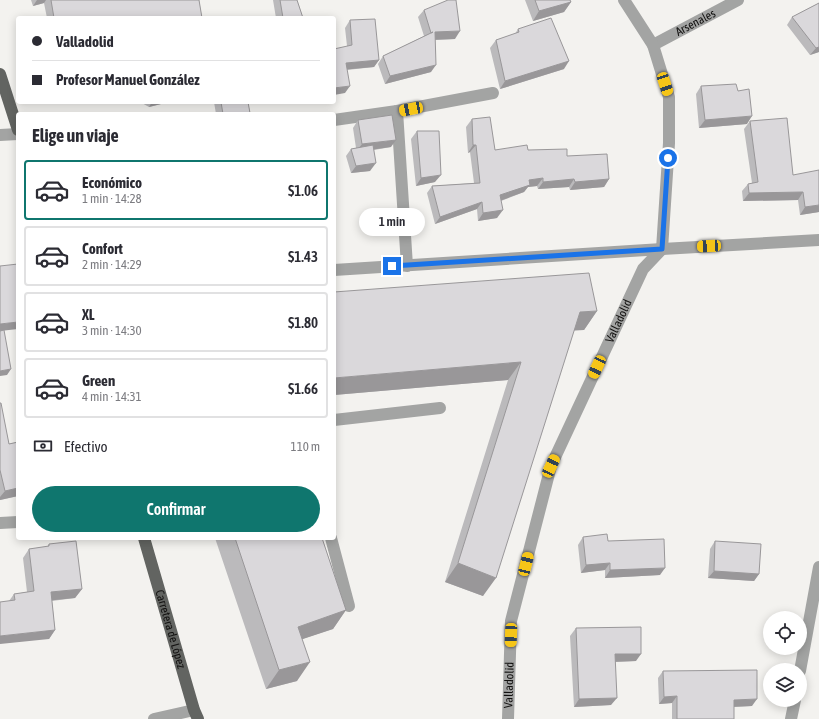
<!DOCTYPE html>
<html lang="es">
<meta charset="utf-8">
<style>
body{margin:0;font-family:"Asap Condensed",sans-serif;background:#f7f7f7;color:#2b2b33;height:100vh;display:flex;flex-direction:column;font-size:15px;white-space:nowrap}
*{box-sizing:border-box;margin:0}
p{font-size:13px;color:#7c7c81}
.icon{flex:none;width:22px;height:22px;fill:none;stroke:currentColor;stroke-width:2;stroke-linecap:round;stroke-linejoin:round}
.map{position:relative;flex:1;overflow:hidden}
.side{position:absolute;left:16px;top:112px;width:320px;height:428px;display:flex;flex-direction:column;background:#fff;border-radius:4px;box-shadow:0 2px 10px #0003}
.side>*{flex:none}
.hud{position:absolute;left:16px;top:16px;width:320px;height:88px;border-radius:4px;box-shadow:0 2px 10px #0003;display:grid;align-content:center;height:88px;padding:0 16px;background:#fff}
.tools{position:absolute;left:763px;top:611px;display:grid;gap:8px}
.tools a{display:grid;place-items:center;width:44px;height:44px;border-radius:50%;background:#fff;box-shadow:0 2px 10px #0003;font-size:20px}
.end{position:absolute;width:18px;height:18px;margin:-9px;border:5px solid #1a73e8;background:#fff;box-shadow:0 0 0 2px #fff}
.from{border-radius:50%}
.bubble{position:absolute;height:28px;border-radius:14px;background:#fff;box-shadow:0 2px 10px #0003;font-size:13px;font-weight:600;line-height:28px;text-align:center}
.car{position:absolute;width:12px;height:24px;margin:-12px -6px;border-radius:5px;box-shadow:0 0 3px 1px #0007;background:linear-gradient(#f5c518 24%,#345 0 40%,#f5c518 0 76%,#345 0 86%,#f5c518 0)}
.hud b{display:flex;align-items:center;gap:14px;height:38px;font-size:15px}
.hud b+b{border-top:1px solid #e1e1e2}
.hud i{width:10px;height:10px;background:#2b2b33}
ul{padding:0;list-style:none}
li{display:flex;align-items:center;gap:12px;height:60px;margin:0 8px 6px;padding:0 8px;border:2px solid #e1e1e2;border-radius:4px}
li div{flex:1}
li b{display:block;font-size:15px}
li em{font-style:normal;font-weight:600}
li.selected{border-color:#0f766e}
li>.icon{width:36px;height:36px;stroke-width:1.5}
h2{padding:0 16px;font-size:18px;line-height:48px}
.pay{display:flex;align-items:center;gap:10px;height:44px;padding:0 16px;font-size:15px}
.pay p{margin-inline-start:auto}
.action{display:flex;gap:8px;margin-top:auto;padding:8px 16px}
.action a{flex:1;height:46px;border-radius:24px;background:#0f766e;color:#fff;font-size:16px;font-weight:600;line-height:46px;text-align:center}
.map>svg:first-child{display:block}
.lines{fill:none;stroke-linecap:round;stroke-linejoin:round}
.minor{stroke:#a3a4a3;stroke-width:12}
.major{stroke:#626461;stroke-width:12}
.wall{fill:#bbbabc}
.shaded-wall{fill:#999799}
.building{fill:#dad8db;stroke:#999799}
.route{stroke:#1a73e8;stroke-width:5}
.labels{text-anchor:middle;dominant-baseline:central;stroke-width:3;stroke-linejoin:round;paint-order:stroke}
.street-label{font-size:12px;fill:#121110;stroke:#f3f2ef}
</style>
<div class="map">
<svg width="819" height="719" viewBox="0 0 819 719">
<rect width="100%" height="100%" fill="#f3f2ef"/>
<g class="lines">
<!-- minor -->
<g class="minor">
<path id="s1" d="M 653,45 L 738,0"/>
<path d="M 397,111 L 407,266"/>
<path d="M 334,120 L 397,111 L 493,93"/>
<path d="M 0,135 L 18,134"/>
<path d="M 334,270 L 662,249 L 819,240"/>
<path d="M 334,420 L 440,408"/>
<path d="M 0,523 L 18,522"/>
<path d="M 331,538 L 349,606"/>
<path d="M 800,671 L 819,567"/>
<path d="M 154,719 L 194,710"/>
<path id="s2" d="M 508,719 L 511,621 L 551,466 L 643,269 L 662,249 L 669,143 L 669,97 L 653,45 L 624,0"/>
<path d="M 791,719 L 795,700"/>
</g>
<!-- major -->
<g class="major">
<path d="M 0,74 L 18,130"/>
<path id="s3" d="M 144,538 L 194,710 L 198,719"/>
</g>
</g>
<!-- wall -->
<path class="wall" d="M 31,0 L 199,0 L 202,18 L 47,18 L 44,3 L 33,6 Z
M 273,0 L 297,0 L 303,18 L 276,18 Z
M 525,0 L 570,0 L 571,2 L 564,12 L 533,21 Z
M 819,3 L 819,52 L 810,55 L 787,25 L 792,17 Z
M 424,10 L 455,39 L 435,40 L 431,72 L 385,84 L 378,64 L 383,56 L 424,36 L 418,17 Z
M 350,20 L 379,60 L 374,67 L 347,70 L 345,93 L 347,46 L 345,28 Z
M 518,29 L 564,69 L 500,89 L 490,48 L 496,40 L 515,34 Z
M 701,86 L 747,124 L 699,128 L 696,94 Z
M 140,102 L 162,102 L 161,104 L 149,107 Z
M 214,102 L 248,102 L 250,113 L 250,114 L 216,114 Z
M 472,119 L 495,150 L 528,150 L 567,156 L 609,179 L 604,187 L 570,190 L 569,187 L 538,189 L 537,186 L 528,187 L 524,192 L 501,201 L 497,218 L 478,221 L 477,209 L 435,224 L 427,193 L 432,186 L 474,183 L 470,152 L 468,153 L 466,127 Z
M 358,120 L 391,147 L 374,150 L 370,171 L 351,173 L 346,156 L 351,149 L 356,148 L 353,128 Z
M 750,121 L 793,175 L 819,212 L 800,215 L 798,200 L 743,201 L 742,191 L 748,184 L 752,183 L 744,129 Z
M 417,131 L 435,182 L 416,186 L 411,139 Z
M 597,311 L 584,330 L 574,330 L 483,596 L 445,582 L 508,380 L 334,395 Z
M 0,403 L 9,444 L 18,442 L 18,496 L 0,500 Z
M 583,537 L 608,541 L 660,575 L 605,578 L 605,570 L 581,573 L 578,545 Z
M 215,538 L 322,538 L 346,610 L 333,629 L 302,639 L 297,681 L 266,689 Z
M 715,541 L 759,574 L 754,581 L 708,578 L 710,549 Z
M 49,544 L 82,589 L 75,598 L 52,601 L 55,630 L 49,639 L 9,601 L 14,594 L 27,592 L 23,558 L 29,549 L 47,547 Z
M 576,628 L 636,661 L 615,662 L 611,705 L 574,707 L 570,636 Z
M 663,671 L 752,706 L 734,707 L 734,719 L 672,719 L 672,703 L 659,704 L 658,678 Z"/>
<!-- shaded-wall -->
<path class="shaded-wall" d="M 37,0 L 46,0 L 44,3 L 33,6 Z
M 571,2 L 564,12 L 533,21 L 539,11 Z
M 460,31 L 455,39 L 429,40 L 435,32 Z
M 819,47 L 819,52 L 810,55 L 816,48 Z
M 379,60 L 374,67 L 341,70 L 346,63 Z
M 569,61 L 564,69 L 500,89 L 505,81 Z
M 436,65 L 431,72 L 385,84 L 390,76 Z
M 350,86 L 345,93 L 334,95 L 334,88 Z
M 152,102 L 162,102 L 161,104 L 149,107 Z
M 752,116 L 747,124 L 699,128 L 705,120 Z
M 396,140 L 391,147 L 356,152 L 362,144 Z
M 473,145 L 476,145 L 470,152 L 468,153 Z
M 376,163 L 370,171 L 351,173 L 356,166 Z
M 441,175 L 435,182 L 416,186 L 421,178 Z
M 543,178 L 537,186 L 528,187 L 524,192 L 494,203 L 500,195 L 529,180 Z
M 574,179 L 569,187 L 538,189 L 543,182 Z
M 609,179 L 604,187 L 570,190 L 575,182 Z
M 803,192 L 798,200 L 743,201 L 749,193 Z
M 482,202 L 477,209 L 435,224 L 440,217 Z
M 819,205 L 819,212 L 800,215 L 805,207 Z
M 503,210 L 497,218 L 478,221 L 483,213 Z
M 597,311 L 584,330 L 567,331 L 580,312 Z
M 18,322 L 18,329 L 0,331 L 0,324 Z
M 521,362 L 508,380 L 334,395 L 334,378 Z
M 11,369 L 7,375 L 0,376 L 0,371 Z
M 18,488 L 18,496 L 0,500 L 0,497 L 5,491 Z
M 458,563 L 496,578 L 483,596 L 445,582 Z
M 610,563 L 605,570 L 581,573 L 586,565 Z
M 665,568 L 660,575 L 605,578 L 610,570 Z
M 714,571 L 759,574 L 754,581 L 708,578 Z
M 82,589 L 75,598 L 45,601 L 51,592 Z
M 346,610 L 333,629 L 285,645 L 298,627 Z
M 55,630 L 49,639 L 0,644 L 0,636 Z
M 615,654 L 641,654 L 636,661 L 610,662 Z
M 310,662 L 297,681 L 266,689 L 279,670 Z
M 677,696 L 672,703 L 659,704 L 664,697 Z
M 617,698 L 611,705 L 574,707 L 579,699 Z
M 757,699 L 752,706 L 729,707 L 734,700 Z"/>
<!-- building -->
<path class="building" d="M 51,0 L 199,0 L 202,18 L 54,18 Z
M 280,0 L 297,0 L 303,18 L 283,18 Z
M 448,0 L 456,0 L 460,31 L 435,32 L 436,65 L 390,76 L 383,56 L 433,32 L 431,33 L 424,10 Z
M 535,0 L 570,0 L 571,2 L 539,11 Z
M 819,3 L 819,47 L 816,48 L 792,17 Z
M 551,18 L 569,61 L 505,81 L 496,40 L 519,32 L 518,29 Z
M 375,19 L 379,60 L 346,63 L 350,86 L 334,88 L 334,49 L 352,45 L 350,20 Z
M 736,84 L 738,91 L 749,89 L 752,116 L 705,120 L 701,86 Z
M 221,102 L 248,102 L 250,113 L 247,114 L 223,114 Z
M 392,115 L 396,140 L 362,144 L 358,120 Z
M 490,117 L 495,150 L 527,145 L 528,150 L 567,149 L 567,156 L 607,154 L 609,179 L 575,182 L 574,179 L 543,182 L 543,178 L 529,180 L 530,185 L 500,195 L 503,210 L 483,213 L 482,202 L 440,217 L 432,186 L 480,183 L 476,145 L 473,145 L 472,119 Z
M 787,118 L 793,175 L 819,170 L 819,205 L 805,207 L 803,192 L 749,193 L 748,184 L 758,182 L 750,121 Z
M 417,131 L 439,131 L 441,175 L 421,178 Z
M 373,145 L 376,163 L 356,166 L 351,149 Z
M 18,264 L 18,322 L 0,324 L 0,266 Z
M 589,273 L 597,311 L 580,312 L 496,578 L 458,563 L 521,362 L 334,378 L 334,292 Z
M 4,330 L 11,369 L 0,371 L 0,331 Z
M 0,403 L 1,403 L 9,444 L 18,442 L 18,488 L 5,491 L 0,470 Z
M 607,534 L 608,541 L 664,539 L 665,568 L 610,570 L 610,563 L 586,565 L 583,537 Z
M 235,538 L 322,538 L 346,610 L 298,627 L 310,662 L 279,670 Z
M 76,541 L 82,589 L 51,592 L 55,630 L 0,636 L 0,602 L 15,600 L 14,594 L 34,591 L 29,549 L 49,546 L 49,544 Z
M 715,541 L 761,544 L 759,574 L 714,571 Z
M 641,627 L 641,654 L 615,654 L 617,698 L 579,699 L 576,628 Z
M 757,670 L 757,699 L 734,700 L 734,719 L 677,719 L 677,696 L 664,697 L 663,671 Z"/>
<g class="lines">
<!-- route -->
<path class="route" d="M 392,266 L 662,249 L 668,158"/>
</g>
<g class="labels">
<!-- street labels -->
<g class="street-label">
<text stroke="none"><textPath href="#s1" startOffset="48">Arsenales</textPath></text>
<text stroke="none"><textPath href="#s2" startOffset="418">Valladolid</textPath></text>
<text stroke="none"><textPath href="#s3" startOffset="95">Carretera de López</textPath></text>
<text stroke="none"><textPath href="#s2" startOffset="34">Valladolid</textPath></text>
</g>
</g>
</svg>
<div class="tools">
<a><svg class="icon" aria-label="locate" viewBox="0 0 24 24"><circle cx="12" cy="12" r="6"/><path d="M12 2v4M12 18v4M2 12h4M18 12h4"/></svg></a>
<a><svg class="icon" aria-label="layers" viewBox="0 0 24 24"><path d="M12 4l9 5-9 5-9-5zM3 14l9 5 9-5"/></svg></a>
</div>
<i class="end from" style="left:668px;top:158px"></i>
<i class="end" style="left:392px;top:266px"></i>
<div class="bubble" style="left:359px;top:208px;width:66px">1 min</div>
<i class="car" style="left:665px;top:84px;rotate:162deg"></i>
<i class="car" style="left:411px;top:109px;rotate:259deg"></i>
<i class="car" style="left:709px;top:246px;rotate:267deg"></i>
<i class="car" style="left:597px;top:367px;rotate:205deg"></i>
<i class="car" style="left:551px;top:466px;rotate:25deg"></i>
<i class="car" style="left:526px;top:564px;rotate:14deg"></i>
<i class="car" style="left:511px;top:635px;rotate:182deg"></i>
<div class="hud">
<b><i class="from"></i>Valladolid</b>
<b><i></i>Profesor Manuel González</b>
</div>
<section class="side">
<h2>Elige un viaje</h2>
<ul>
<li class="selected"><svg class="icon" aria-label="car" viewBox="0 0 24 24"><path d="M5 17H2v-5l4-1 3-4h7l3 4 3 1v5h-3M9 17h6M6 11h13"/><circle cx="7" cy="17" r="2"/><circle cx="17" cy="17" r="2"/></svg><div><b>Económico</b><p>1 min · 14:28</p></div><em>$1.06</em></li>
<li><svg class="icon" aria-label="car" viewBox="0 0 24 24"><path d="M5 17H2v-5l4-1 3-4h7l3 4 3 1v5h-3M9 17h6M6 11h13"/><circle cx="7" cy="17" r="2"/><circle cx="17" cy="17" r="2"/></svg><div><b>Confort</b><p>2 min · 14:29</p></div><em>$1.43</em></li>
<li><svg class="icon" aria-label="car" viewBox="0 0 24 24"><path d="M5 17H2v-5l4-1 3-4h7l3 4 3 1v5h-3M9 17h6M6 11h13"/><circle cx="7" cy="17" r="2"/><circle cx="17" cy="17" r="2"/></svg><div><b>XL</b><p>3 min · 14:30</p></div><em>$1.80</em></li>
<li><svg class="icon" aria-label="car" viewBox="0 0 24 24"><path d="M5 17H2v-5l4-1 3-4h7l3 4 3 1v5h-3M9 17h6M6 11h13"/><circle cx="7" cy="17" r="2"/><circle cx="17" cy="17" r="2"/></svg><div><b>Green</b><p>4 min · 14:31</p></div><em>$1.66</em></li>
</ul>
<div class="pay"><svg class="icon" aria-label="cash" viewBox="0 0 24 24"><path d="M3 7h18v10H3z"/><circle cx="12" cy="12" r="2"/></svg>Efectivo<p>110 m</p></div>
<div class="action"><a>Confirmar</a></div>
</section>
</div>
